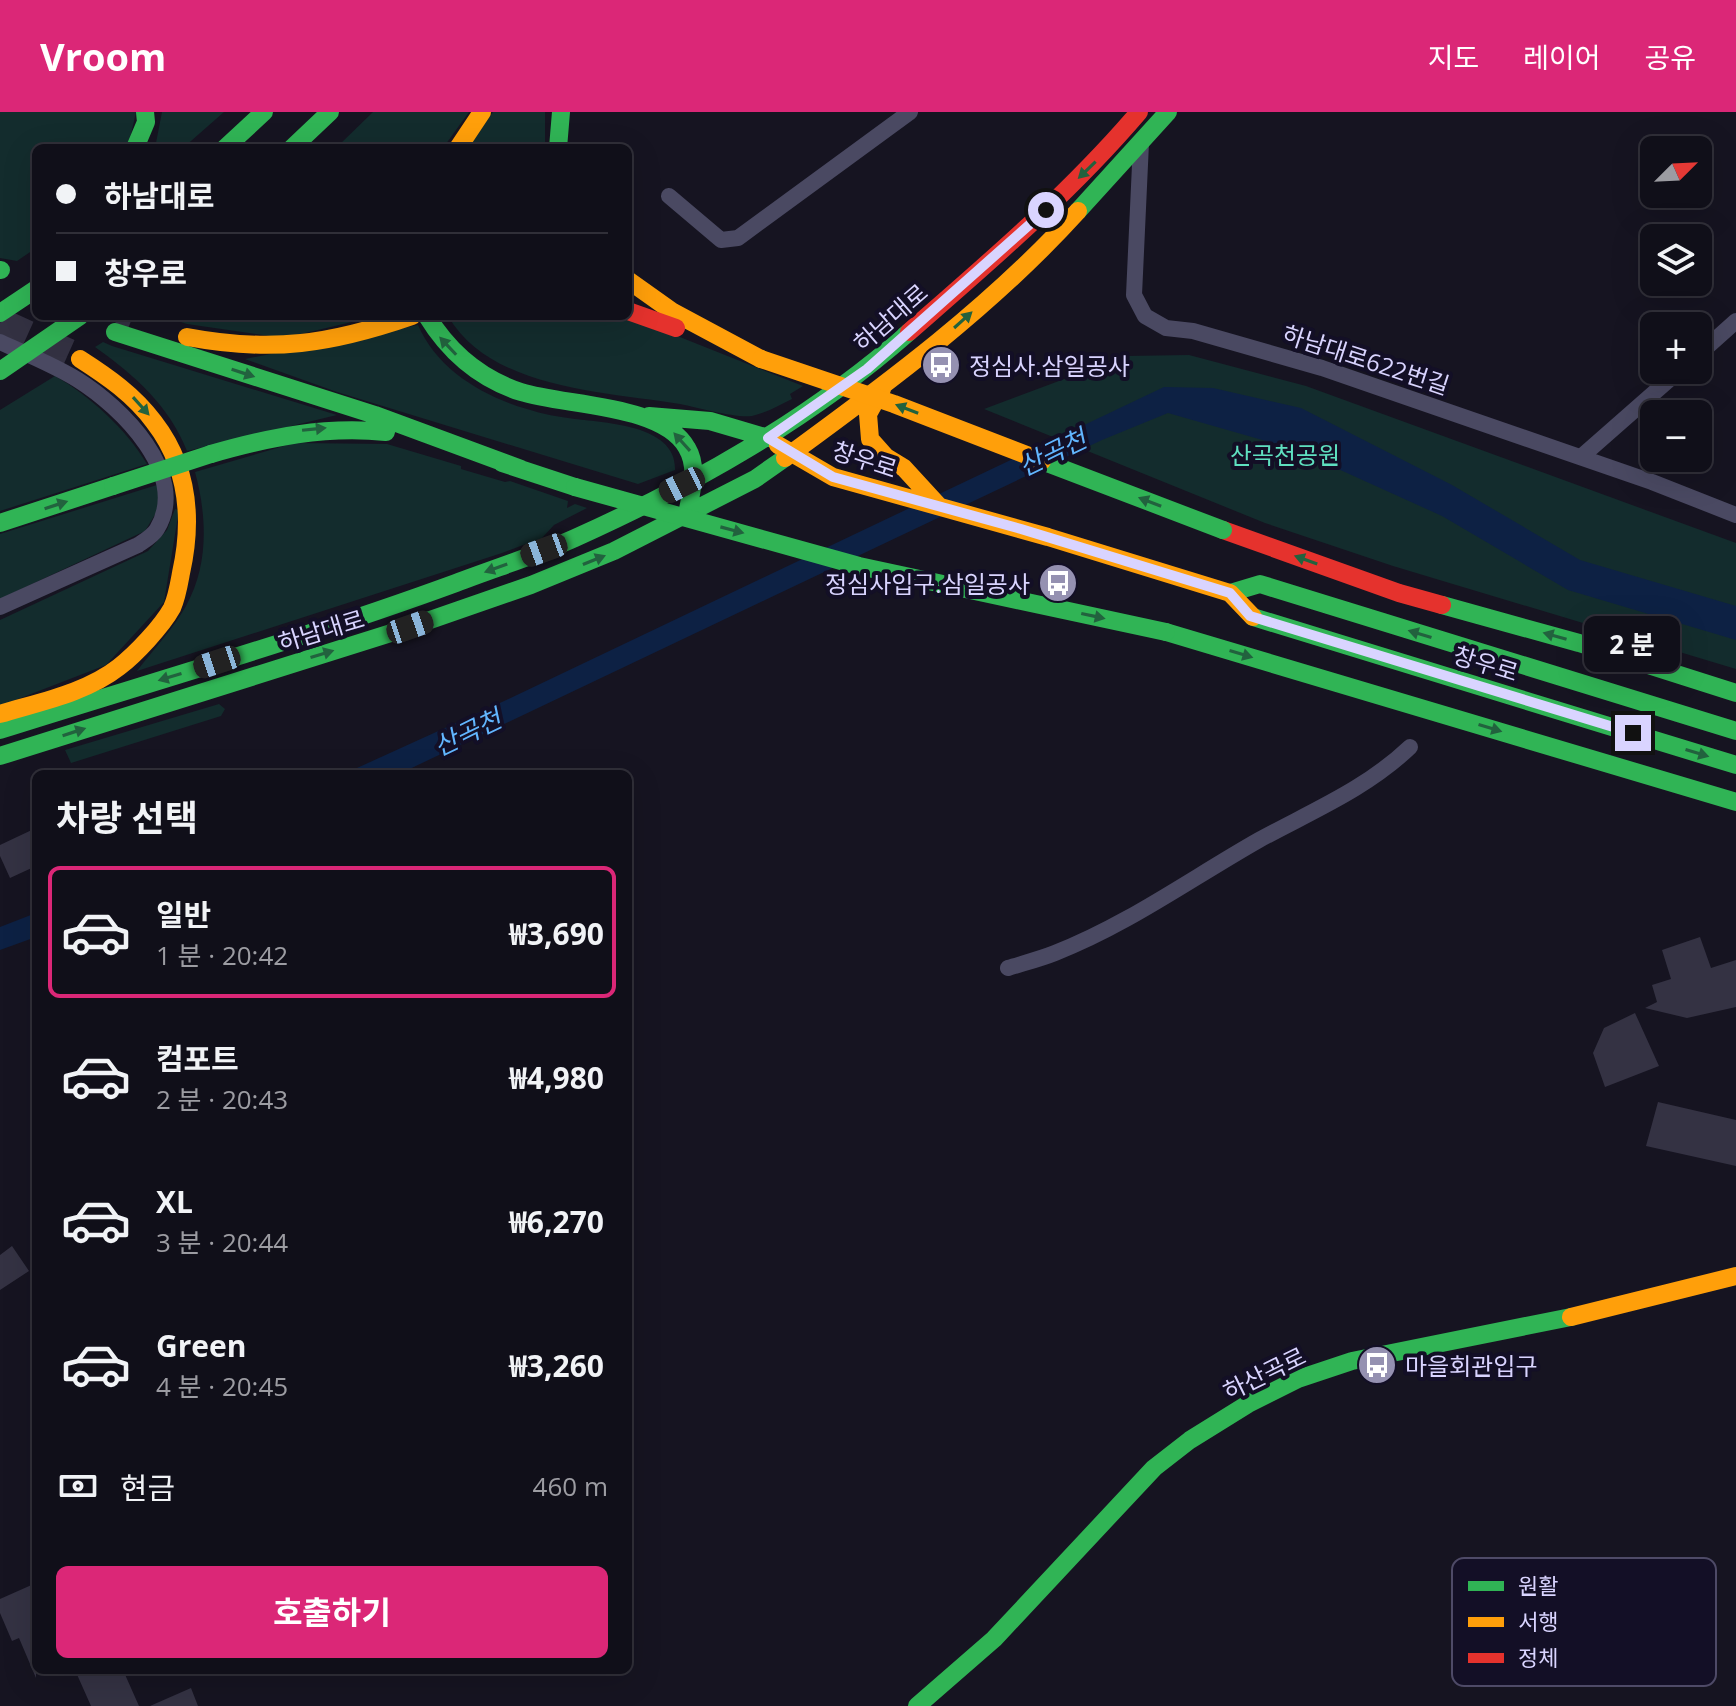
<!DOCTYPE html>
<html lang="ko">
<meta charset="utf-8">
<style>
body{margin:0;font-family:"Open Sans","Noto Sans KR",sans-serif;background:#1e1d26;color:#f1f3f6;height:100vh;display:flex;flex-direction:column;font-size:30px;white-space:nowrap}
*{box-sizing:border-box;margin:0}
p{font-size:26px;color:#9c9ca2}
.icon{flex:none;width:44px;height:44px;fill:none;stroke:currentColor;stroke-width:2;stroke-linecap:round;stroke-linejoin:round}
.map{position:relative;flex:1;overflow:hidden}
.details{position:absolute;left:32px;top:658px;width:600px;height:904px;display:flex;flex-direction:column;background:#100f19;border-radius:12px;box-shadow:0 8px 32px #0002,0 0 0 2px #302f38}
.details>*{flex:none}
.guide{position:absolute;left:32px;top:32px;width:600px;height:176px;border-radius:12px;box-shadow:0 8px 32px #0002,0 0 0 2px #302f38;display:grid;align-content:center;height:176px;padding:0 24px;background:#100f19}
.needle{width:52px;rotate:66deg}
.tools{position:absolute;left:1640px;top:24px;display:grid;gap:16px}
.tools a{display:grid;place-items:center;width:72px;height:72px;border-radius:12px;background:#100f19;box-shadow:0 8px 32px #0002,0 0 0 2px #302f38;font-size:40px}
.end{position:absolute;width:36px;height:36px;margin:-18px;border:10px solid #d9d4ff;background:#111;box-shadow:0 0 0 4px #111}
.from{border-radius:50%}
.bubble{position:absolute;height:56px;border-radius:12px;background:#100f19;box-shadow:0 8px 32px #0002,0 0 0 2px #302f38;font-size:26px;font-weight:700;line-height:56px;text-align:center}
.car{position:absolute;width:24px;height:48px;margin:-24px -12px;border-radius:10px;box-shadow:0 0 6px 2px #0007;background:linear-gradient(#222 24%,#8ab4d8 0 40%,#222 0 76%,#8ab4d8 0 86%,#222 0)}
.guide b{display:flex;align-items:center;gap:28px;height:76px;font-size:30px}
.guide b+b{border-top:2px solid #302f38}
.guide i{width:20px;height:20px;background:#f1f3f6}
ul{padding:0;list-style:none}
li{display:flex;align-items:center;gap:24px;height:132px;margin:0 16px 12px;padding:0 8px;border:4px solid transparent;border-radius:12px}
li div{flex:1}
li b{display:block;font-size:30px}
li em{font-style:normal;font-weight:700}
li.selected{border-color:#db2777}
li>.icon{width:72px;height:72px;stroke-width:1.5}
h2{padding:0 24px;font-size:36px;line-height:96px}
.pay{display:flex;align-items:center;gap:20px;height:88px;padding:0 24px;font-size:30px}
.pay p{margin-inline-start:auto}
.cta{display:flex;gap:16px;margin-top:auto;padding:16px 24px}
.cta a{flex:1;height:92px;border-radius:12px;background:#db2777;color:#fff;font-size:32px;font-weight:700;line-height:92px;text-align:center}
header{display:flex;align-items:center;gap:48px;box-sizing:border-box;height:112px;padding:0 40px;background:#db2777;color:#fff}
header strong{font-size:38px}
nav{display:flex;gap:44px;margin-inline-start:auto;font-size:28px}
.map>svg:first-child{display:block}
.green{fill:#132c2d}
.water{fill:#0d2144}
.building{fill:#343243}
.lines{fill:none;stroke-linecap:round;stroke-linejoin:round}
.highway-tunnel{stroke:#333142;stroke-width:30;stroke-dasharray:30 15;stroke-linecap:butt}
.street{stroke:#4a4962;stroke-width:16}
.fast{stroke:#30b455;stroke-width:18}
.slow{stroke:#ff9f0a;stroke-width:18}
.jam{stroke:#e5322d;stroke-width:18}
.fast-bridge{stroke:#30b455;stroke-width:18}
.slow-bridge{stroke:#ff9f0a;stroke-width:18}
.oneway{fill:#22623e}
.route{stroke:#d9d4ff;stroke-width:10}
.labels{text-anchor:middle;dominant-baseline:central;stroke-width:8;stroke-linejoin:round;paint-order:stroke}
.street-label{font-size:24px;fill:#d9d4ff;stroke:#130f26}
.poi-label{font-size:24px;fill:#d9d4ff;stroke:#130f26;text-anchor:start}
.park-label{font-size:24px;fill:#5fe0c0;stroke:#130f26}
.water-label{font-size:26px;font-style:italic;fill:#62b6ff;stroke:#130f26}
.key{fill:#130f26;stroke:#4e4a67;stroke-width:2}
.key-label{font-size:22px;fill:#d9d4ff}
</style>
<header>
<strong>Vroom</strong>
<nav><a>지도</a><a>레이어</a><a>공유</a></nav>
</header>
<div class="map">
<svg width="1736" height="1594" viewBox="0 0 1736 1594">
<rect width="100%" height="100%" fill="#161421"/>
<!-- green -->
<path class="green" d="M 0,0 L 136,0 L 128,36 L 36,36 L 36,136 L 17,149 L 0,146 Z
M 162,0 L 224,0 L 183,36 L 155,36 Z
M 373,0 L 469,0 L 443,36 L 336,36 Z
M 493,0 L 545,0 L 545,36 L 468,36 Z
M 163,204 L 377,204 L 284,226 L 187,212 Z
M 448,204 L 627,204 L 803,274 L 790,282 L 792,287 C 780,293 766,301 752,304 C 734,306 700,296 680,292 C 605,280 490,277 448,204 Z
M 418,213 C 437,257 482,284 527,297 C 542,302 559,305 575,307 C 606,311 677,313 675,358 L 638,372 L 337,280 L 245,247 Z
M 103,230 L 112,234 L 337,303 L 187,339 C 169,293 134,263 95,235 Z
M 1189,243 L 1306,274 L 1736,431 L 1736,557 L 1393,454 L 1265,411 L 984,297 L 1126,244 Z
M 55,264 C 90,284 126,317 147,352 L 0,399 L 0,298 Z
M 294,331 L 387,332 L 461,354 L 461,357 L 505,370 L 510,369 L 568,389 L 567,396 L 575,392 L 587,396 L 554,413 L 542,426 L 502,441 L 137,559 C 153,538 173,517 186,494 C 209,453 207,404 195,360 Z
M 160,372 L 159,396 L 145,419 L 0,487 L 0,422 Z
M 175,397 L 179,398 L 164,490 L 106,553 L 0,594 L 0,508 L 148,439 L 167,418 Z
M 219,592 L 225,597 L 221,604 L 71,651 L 65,638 Z"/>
<!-- water -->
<path class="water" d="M 1164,275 L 1213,276 L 1301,296 L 1452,373 L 1580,448 L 1736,494 L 1736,528 L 1568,478 L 1442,404 L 1294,337 L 1168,301 L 1102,328 L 399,662 L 313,662 L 321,658 L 346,661 L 502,590 Z
M 36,801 L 36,825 L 0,838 L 0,815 Z"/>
<!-- building -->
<path class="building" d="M 36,716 L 36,754 L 10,766 L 0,744 L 0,733 Z
M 1700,825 L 1711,856 L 1736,848 L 1736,895 L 1687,906 L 1645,896 L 1657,890 L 1652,873 L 1671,867 L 1662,838 Z
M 1635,901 L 1659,954 L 1605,975 L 1593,941 L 1604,916 Z
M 1658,990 L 1736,1008 L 1736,1054 L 1646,1034 Z
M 12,1134 L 29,1159 L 0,1178 L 0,1143 Z
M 36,1471 L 36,1566 L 19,1526 L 12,1529 L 0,1501 L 0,1487 Z
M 75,1558 L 123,1558 L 139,1594 L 91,1594 Z
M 191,1576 L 198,1594 L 150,1594 Z"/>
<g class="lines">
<!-- highway-tunnel -->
<path class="highway-tunnel" d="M 118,204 L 131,209
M 0,211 L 80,247"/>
<!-- street -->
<path class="street" d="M 1141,31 L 1134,183 L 1145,204 L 1166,216 L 1193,219 L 1322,256 L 1652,370 L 1736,403
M 669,84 L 721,128 L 738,126 L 910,0
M 0,230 C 26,242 54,253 78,268 C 121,295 190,362 157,417 C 153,424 144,429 138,433 L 0,495
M 1698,243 L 1736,209
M 1581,345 L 1680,258
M 1008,856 C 1024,851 1040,847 1055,841 C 1127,813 1192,766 1259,728 C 1312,699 1366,677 1410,635"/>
<!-- fast -->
<path class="fast" d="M 135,36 L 146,10 L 145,0
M 225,36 L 264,0
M 292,36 L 330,0
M 558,36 L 561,0
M 1078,99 L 1168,0
M 0,158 L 1,158
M 427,204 C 449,240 481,267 521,280 C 565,294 663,292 687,336 C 699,356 691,381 687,402
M 115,220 L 375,303 L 521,357
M 649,304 L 710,309 L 768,326
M 211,342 C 270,325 324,314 386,320
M 502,351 L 575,375
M 0,411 L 113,374
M 1230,481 L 1260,472 L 1736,619
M 1442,493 L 1579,531 L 1736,581
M 1253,505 L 1736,653
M 1166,520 L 1736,690
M 0,618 C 152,570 306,526 456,471 C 495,456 537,443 575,426 C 695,372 810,307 909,220
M 0,644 L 410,515 L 531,473 L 614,439 L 755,367 L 785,346
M 917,1594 L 994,1527 L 1154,1356 L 1190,1328 L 1248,1292 L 1298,1267 L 1352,1249 L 1571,1205"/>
<!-- slow -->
<path class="slow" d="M 458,36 L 482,0
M 628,168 L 673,200 L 761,247
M 187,225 C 272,241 331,232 412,204
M 882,277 L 868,302 L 870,327 L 886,345 L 904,356 L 938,393
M 778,333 L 833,365 L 1048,425 L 1230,481 L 1253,505
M 785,346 C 888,271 992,194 1078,99
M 0,602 C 39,590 86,581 119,555 C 136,542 162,514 172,496 C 177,485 179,472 181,461 C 193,407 188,354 154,310 C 134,283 108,265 80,247
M 1571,1205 L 1736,1164"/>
<!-- jam -->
<path class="jam" d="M 628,199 L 676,216
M 909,220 C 989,150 1070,81 1139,0
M 1223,418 L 1399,481 L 1442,493"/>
<!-- fast-bridge -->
<path class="fast-bridge" d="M 0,201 L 36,177
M 0,259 L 80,204
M 1042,349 L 1223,418
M 113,374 L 211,342
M 575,375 L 859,454 L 1166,520"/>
<!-- slow-bridge -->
<path class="slow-bridge" d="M 761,247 L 894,292 L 1042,349"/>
</g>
<!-- one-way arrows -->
<defs><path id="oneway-solid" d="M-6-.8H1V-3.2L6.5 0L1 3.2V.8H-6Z" transform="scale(2)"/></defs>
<g class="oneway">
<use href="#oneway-solid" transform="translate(1087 58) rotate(136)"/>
<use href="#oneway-solid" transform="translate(963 208) rotate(-42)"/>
<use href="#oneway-solid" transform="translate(448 234) rotate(-133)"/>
<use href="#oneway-solid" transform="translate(243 261) rotate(18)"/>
<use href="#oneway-solid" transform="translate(141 294) rotate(48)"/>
<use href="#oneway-solid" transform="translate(907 297) rotate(-159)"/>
<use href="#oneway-solid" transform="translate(314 317) rotate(-6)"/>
<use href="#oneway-solid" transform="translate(682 330) rotate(-132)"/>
<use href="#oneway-solid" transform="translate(1150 390) rotate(-159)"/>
<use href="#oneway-solid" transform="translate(56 393) rotate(-18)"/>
<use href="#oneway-solid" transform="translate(732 418) rotate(15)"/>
<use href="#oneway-solid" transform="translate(594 448) rotate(-22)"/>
<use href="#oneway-solid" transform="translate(1306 448) rotate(-160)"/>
<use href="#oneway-solid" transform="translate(496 456) rotate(160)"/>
<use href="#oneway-solid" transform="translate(1093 504) rotate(12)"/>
<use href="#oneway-solid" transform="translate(1420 522) rotate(-163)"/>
<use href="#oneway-solid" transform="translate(1555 524) rotate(-164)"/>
<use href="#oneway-solid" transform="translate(322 542) rotate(-17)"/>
<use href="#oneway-solid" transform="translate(1241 542) rotate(17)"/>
<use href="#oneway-solid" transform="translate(170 565) rotate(163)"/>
<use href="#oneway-solid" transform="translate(1490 616) rotate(17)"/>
<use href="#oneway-solid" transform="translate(74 620) rotate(-18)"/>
<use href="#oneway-solid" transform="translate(1697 641) rotate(17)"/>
</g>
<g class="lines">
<!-- route -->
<path class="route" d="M 1046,98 L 867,257 L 768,326 L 833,365 L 1021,417 L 1230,481 L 1250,504 L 1633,621"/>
</g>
<!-- icons -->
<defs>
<symbol id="bus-disc" viewBox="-11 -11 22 22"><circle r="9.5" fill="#9591b1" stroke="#130f26"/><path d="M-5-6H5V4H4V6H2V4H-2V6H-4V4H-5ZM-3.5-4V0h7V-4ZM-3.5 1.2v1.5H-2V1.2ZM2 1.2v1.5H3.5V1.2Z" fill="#fff"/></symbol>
</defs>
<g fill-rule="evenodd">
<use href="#bus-disc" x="919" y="231" width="44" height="44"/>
<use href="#bus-disc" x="1036" y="449" width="44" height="44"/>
<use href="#bus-disc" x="1355" y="1231" width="44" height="44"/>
</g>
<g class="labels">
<!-- street labels -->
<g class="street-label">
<text transform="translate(890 205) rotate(-41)">하남대로</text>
<text transform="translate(1366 247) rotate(18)">하남대로622번길</text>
<text transform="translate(865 347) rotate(18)">창우로</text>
<text transform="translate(321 518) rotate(-17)">하남대로</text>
<text transform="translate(1486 551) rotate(17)">창우로</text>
<text transform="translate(1264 1261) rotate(-26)">하산곡로</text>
</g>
<!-- poi labels -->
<g class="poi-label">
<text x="969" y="253">정심사.삼일공사</text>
<text x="1030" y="471" text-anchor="end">정심사입구.삼일공사</text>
<text x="1405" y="1253">마을회관입구</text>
</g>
<!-- park labels -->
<g class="park-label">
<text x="1285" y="342">산곡천공원</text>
</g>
<!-- water labels -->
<g class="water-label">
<text transform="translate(1052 340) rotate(-26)">산곡천</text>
<text transform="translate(467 620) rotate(-26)">산곡천</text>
</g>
</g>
<!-- legend -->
<rect x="1452" y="1446" width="264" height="128" rx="12" class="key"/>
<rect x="1468" y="1469" width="36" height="10" fill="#30b455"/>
<rect x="1468" y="1505" width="36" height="10" fill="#ff9f0a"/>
<rect x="1468" y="1541" width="36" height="10" fill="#e5322d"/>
<g class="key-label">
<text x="1518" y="1482">원활</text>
<text x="1518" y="1518">서행</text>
<text x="1518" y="1554">정체</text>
</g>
</svg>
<div class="tools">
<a><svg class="needle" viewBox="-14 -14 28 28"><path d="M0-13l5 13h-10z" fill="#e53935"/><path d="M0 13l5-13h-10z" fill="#9c9ca2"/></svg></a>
<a><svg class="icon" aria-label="layers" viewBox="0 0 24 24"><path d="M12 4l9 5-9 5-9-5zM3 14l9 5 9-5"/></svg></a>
<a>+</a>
<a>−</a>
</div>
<i class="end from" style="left:1046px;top:98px"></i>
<i class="end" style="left:1633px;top:621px"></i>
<div class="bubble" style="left:1584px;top:504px;width:96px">2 분</div>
<i class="car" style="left:682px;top:373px;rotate:244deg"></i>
<i class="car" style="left:544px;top:438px;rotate:250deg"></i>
<i class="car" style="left:410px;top:515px;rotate:71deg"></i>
<i class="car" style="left:217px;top:550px;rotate:252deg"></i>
<div class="guide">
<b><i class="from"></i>하남대로</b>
<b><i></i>창우로</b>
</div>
<section class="details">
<h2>차량 선택</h2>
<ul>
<li class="selected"><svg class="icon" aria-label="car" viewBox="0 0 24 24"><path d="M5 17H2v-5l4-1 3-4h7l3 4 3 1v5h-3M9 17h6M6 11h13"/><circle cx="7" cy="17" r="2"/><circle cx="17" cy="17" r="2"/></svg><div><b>일반</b><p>1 분 · 20:42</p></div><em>₩3,690</em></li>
<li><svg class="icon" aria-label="car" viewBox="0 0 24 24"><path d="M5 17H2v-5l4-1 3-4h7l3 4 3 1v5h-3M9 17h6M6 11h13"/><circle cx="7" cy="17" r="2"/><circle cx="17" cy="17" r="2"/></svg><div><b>컴포트</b><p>2 분 · 20:43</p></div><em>₩4,980</em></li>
<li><svg class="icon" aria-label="car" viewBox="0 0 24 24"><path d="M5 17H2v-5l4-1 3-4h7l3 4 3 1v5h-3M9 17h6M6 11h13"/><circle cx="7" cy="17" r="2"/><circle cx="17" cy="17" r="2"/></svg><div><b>XL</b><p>3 분 · 20:44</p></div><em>₩6,270</em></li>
<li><svg class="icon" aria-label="car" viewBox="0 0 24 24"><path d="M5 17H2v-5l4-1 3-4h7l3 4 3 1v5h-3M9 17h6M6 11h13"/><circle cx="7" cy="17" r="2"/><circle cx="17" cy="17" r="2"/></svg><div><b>Green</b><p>4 분 · 20:45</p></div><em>₩3,260</em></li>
</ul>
<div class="pay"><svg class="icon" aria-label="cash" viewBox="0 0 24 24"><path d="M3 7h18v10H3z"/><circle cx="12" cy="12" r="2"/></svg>현금<p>460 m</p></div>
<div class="cta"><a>호출하기</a></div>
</section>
</div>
